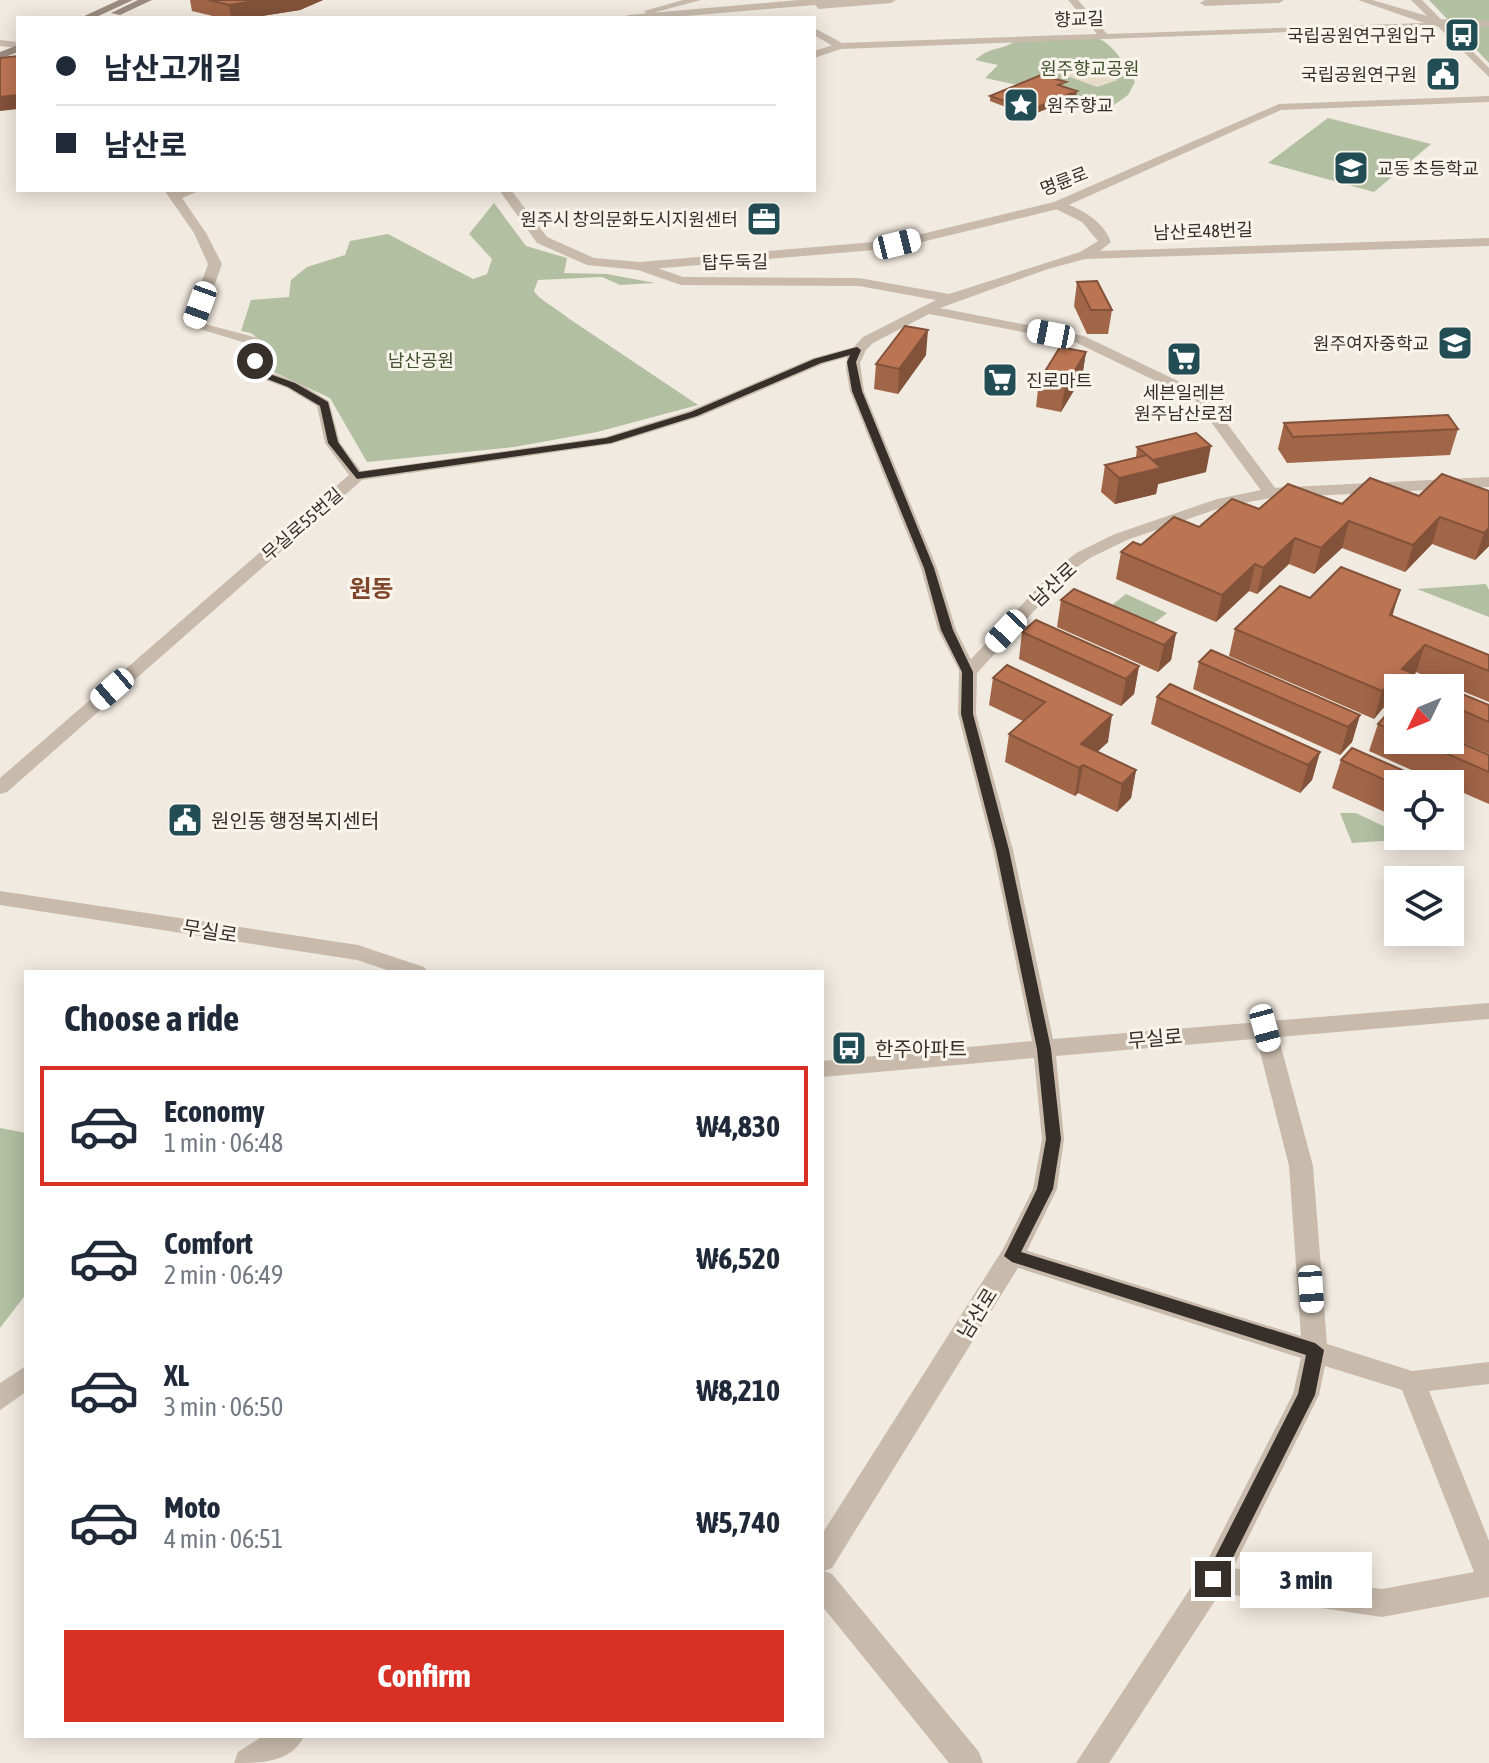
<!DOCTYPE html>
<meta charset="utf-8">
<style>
body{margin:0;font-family:"Asap Condensed","Noto Sans KR",sans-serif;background:#f2f2f3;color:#1f2937;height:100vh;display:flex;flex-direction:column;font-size:30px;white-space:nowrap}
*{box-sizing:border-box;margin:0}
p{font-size:26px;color:#747a83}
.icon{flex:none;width:44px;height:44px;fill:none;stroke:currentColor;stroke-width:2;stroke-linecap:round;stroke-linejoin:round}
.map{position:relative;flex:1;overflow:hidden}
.details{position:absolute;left:24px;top:970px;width:800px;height:768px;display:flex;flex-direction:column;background:#fff;border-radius:0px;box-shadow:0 4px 20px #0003}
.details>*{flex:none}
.guide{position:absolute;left:16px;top:16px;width:800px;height:176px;border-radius:0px;box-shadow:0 4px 20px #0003;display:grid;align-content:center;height:176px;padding:0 40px;background:#fff}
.needle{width:52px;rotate:227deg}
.controls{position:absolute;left:1384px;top:674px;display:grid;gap:16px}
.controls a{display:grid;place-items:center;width:80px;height:80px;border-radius:0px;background:#fff;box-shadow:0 4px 20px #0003;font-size:40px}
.end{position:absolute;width:36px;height:36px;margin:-18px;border:10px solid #372f2a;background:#fff;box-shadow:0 0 0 4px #fff}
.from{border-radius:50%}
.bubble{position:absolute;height:56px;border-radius:0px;background:#fff;box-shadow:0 4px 20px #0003;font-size:26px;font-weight:700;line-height:56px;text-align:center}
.car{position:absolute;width:24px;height:48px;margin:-24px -12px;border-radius:10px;box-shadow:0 0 6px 2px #0007;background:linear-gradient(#fff 24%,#345 0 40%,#fff 0 76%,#345 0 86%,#fff 0)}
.guide b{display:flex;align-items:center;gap:28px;height:76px;font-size:30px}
.guide b+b{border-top:2px solid #e0e1e3}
.guide i{width:20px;height:20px;background:#1f2937}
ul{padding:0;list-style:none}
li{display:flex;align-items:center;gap:24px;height:120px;margin:0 16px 12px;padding:0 24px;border:4px solid transparent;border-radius:0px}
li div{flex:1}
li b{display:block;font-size:30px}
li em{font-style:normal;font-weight:700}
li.selected{border-color:#d93025}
li>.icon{width:72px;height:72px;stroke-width:1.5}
h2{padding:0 40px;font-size:36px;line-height:96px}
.primary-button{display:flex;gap:16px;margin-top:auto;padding:16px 40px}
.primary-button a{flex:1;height:92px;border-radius:0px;background:#d93025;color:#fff;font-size:32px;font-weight:700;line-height:92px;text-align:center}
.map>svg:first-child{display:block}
.green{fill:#b2bfa1}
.plaza{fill:#e7dcc8}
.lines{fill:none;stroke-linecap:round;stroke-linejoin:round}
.minor{fill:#c8bbac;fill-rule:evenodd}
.tertiary{fill:#c8bbac;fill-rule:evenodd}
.secondary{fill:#9c8b7e;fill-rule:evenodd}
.wall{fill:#a16547}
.shaded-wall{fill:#83523a}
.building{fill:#bb7553;stroke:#83523a;stroke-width:2}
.route{fill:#372f2a}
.labels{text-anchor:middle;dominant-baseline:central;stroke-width:6;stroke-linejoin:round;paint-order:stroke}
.far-street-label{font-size:18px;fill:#372f2a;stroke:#f9f4ec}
.far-poi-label{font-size:18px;fill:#372f2a;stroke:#f9f4ec;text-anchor:end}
.far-park-label{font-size:18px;fill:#435330;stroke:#f9f4ec}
.street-label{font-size:20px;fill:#372f2a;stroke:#f9f4ec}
.poi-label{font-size:20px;fill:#372f2a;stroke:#f9f4ec;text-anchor:start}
.quarter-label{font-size:24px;font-weight:bold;fill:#7f462b;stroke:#f9f4ec}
</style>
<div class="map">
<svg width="1489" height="1763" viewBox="0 0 1489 1763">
<rect width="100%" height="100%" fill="#f1eae0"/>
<!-- green -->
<path class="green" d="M 1429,0 L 1489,0 L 1489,63 Z
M 1097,38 C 1114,44 1126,66 1135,82 L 1128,95 L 1111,107 L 1088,104 L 1077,100 L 1070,91 L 1033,78 L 1018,85 L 985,78 L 998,65 L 975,60 C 993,45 998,52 1016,41 Z
M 1328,118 L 1431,144 L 1374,192 L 1268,163 Z
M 494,203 L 526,246 L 567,258 L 564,273 L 607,274 L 655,283 L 620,285 L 602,277 L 538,280 L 534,291 C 538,299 559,310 568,318 L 698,405 L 597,432 L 514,447 L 367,462 L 330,398 L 263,367 L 262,342 L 251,333 L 241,331 L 251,300 L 289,297 L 291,280 L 307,267 L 345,255 L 350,241 L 388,234 L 473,279 L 487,274 L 492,259 L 469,234 Z
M 1486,584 L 1489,590 L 1489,617 L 1417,589 Z
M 1126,594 L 1167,613 L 1143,632 L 1102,613 Z
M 1340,813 L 1356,813 L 1398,833 L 1398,836 L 1412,839 L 1352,843 Z
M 0,1128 L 26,1133 L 26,1294 L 0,1328 Z"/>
<!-- plaza -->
<path class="plaza" d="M 1080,65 L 1098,72 L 1118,80 L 1097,87 L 1059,73 Z"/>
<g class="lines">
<!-- minor -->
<path class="minor" d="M 683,0 L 701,0 L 656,12 L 658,18 L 650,18 L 644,11 Z
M 1068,0 L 1078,0 L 1107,34 L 1424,23 L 1358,0 L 1372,0 L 1438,19 L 1489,21 L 1489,27 L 1448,26 L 841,49 L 814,58 L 814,51 L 840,43 L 1097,34 Z
M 1284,0 L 1279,3 L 1205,6 L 1200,3 L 1205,0 Z
M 164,190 L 201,190 L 182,198 L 206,233 L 222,264 L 201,323 L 258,338 L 264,370 L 297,382 L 329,401 L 340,443 L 361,471 L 605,437 L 689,411 L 813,358 L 854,347 L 863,337 L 936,300 L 859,286 L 681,285 L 638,270 L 587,265 L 537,243 L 499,190 L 511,190 L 547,237 L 594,258 L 640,262 L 683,277 L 859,278 L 949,294 L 1080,252 L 1098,241 L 1082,222 L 1054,208 L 1054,202 L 1058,201 C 1080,208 1103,220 1111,242 L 1100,251 L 1489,238 L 1489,246 L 1085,259 L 1048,269 L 940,308 L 1084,336 L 1205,394 L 1279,493 L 1271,498 L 1265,496 L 1195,400 L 1075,342 L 929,314 L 873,343 L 866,350 L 860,363 L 864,391 L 937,568 L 956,630 L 977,672 L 974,676 L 962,676 L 938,630 L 921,568 L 850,391 L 846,369 L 847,357 L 823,364 L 699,417 L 612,444 L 362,480 L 7,792 L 0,794 L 0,778 L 349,475 L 325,443 L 317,406 L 287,388 L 252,375 L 246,343 L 186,325 L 208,264 L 194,233 Z
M 1265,1020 L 1273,1022 L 1276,1028 L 1313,1166 L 1327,1344 L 1412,1371 L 1489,1362 L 1489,1384 L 1429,1391 L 1489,1541 L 1489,1597 L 1382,1617 L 1220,1593 L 1109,1763 L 1076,1763 L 1203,1569 L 1293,1394 L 1301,1358 L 1012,1266 L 1003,1263 L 1000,1256 L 1003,1249 L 1012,1246 L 1301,1336 L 1289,1166 L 1254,1028 L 1257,1022 ZM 1325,1366 L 1402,1390 L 1474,1572 L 1382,1589 L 1233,1568 L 1319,1395 Z
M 26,1366 L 26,1392 L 0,1410 L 0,1383 Z"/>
<!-- tertiary -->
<path class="tertiary" d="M 798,0 L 896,0 L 891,3 L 819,9 L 815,5 L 663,18 L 623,18 L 628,15 Z
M 1411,0 L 1422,0 L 1489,68 L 1489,77 Z
M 814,28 L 844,44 L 845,46 L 836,48 L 814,35 Z
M 0,40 L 18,42 L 18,48 L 0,46 Z
M 1489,96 L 1489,102 L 1281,110 L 1062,208 L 897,248 L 640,270 L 633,266 L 640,262 L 897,240 L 1054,202 L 1279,104 Z
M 1489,477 L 1489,487 L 1271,498 L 1226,506 L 1127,540 L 1090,558 L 1069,573 L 977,673 L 976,714 L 1013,850 L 1053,1039 L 1489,1003 L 1489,1019 L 1056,1056 L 1064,1139 L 1057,1189 L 1021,1263 L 832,1568 L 824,1571 L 832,1574 L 979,1752 L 983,1763 L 949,1763 L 822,1606 L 822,1534 L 1003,1249 L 1033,1189 L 1042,1139 L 1034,1058 L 822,1077 L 822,1061 L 1032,1041 L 993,850 L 958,714 L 959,672 L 1057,567 L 1078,552 L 1115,534 L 1217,499 L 1271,488 Z
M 0,891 L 358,945 L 424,967 L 428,972 L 393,972 L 357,960 L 0,905 Z
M 263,1736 L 304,1736 C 291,1763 261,1763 234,1763 L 238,1752 Z"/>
<!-- secondary -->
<path class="secondary" d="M 119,0 L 133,0 L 94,18 L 80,18 Z
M 138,0 L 152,0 L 120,15 L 111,13 Z
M 18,45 L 18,52 L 0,59 L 0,52 Z"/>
</g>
<!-- wall -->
<path class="wall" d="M 190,0 L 323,0 L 300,10 L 249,18 L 221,18 L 192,11 Z
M 1065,87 L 1076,97 L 1029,116 L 990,101 L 990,96 Z
M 1077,282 L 1112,310 L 1108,334 L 1087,334 L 1074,306 Z
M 1086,352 L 1082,377 L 1061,412 L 1036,407 L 1039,381 Z
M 926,355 L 898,394 L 874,389 L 876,364 Z
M 1284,423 L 1458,429 L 1450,455 L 1287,463 L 1278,449 Z
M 1137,447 L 1206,472 L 1158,484 L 1156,494 L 1115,504 L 1101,492 L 1105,465 L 1136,458 Z
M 1489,491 L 1489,546 L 1475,560 L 1432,544 L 1405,572 L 1342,548 L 1314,574 L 1289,564 L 1257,594 L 1249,591 L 1216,622 L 1116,579 L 1121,552 L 1199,527 L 1259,509 L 1342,504 L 1419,496 Z
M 1310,598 L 1392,616 L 1489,655 L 1489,702 L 1416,672 L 1414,674 L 1447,688 L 1398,688 L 1398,715 L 1383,708 L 1374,719 L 1229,656 L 1235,629 Z
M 1061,600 L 1176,633 L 1171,660 L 1158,672 L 1057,627 Z
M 1022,632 L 1139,666 L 1134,694 L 1121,706 L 1019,659 Z
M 1199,662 L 1360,715 L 1352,742 L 1340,755 L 1193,689 Z
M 1007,665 L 1108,742 L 1097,752 L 1136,770 L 1131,798 L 1117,812 L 1078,793 L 1075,796 L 1005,762 L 1009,734 L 1023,721 L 989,705 L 993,678 Z
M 1450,689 L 1489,705 L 1489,754 L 1450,737 Z
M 1157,697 L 1320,752 L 1312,780 L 1300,793 L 1151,724 Z
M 1398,716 L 1398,740 L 1450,740 L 1489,755 L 1489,804 L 1450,787 L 1450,784 L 1443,784 L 1369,751 L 1378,724 Z
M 1341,760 L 1398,784 L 1398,818 L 1332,788 Z"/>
<!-- shaded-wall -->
<path class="shaded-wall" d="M 260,0 L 323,0 L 300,10 L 249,18 L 231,18 L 229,5 Z
M 1077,91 L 1076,97 L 1029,116 L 1030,110 Z
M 18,95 L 18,109 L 0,111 L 0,97 Z
M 928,330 L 926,355 L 898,394 L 899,369 Z
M 1086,352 L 1082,377 L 1061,412 L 1065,387 Z
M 1211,446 L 1206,472 L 1158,484 L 1156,494 L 1115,504 L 1119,478 L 1153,460 Z
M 1440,517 L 1432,544 L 1405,572 L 1413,545 Z
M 1349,521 L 1342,548 L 1314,574 L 1321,548 Z
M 1489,528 L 1489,546 L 1475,560 L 1484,533 Z
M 1295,538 L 1289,564 L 1257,594 L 1263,568 Z
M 1255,564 L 1249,591 L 1216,622 L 1222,595 Z
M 1400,590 L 1392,617 L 1390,615 Z
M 1176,633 L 1171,660 L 1158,672 L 1164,645 Z
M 1425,645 L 1416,672 L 1403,686 L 1402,669 Z
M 1139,666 L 1134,694 L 1121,706 L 1126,679 Z
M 1392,681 L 1383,708 L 1374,719 L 1382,691 Z
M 1112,715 L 1108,742 L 1083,765 L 1078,793 L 1075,796 L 1079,768 L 1081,744 Z
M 1360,715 L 1352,742 L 1340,755 L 1348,727 Z
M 1320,752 L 1312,780 L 1300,793 L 1308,765 Z
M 1136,770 L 1131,798 L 1117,812 L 1122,784 Z"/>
<!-- building -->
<path class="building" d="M 209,0 L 260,0 L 229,5 Z
M 18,56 L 18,95 L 0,97 L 0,58 Z
M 1041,75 L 1066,82 L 1058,85 L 1077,91 L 1030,110 L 990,96 Z
M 1097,281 L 1112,310 L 1091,310 L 1077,282 Z
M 905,326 L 928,330 L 899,369 L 876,364 Z
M 1060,347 L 1086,352 L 1065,387 L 1039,381 Z
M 1448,415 L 1458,429 L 1293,437 L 1284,423 Z
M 1196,433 L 1211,446 L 1153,460 L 1137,447 Z
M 1147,455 L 1161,468 L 1119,478 L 1105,465 Z
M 1442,474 L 1489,491 L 1489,528 L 1484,533 L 1440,517 L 1413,545 L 1349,521 L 1321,548 L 1295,538 L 1263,568 L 1255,564 L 1222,595 L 1121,552 L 1133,542 L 1141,545 L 1174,517 L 1199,527 L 1232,499 L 1259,509 L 1288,484 L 1342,504 L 1370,478 L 1419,496 Z
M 1341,567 L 1400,590 L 1390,615 L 1489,655 L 1489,671 L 1425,645 L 1402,669 L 1447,688 L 1408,688 L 1392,681 L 1382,691 L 1235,629 L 1280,586 L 1310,598 Z
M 1074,589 L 1176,633 L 1164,645 L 1061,600 Z
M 1036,620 L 1139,666 L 1126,679 L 1022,632 Z
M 1211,650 L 1360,715 L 1348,727 L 1199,662 Z
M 1007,665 L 1112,715 L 1081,744 L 1136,770 L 1122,784 L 1083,765 L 1079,768 L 1009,734 L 1045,702 L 993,678 Z
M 1170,684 L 1320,752 L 1308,765 L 1157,697 Z
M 1450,689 L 1489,705 L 1489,722 L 1450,705 Z
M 1389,712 L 1398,716 L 1398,733 L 1378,724 Z
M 1450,738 L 1489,755 L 1489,772 L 1415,740 L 1450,740 Z
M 1352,748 L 1434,784 L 1398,784 L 1398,786 L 1341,760 Z"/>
<!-- route -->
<path class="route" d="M 857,347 L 861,350 L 856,362 L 862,391 L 934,568 L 953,630 L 973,672 L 973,714 L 1009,850 L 1051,1049 L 1061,1139 L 1053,1189 L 1021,1252 L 1315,1343 L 1324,1350 L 1315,1395 L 1219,1585 L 1213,1588 L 1206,1585 L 1204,1579 L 1298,1394 L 1306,1355 L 1012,1262 L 1004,1256 L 1037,1189 L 1046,1139 L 1037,1049 L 996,850 L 961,714 L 962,672 L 941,630 L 924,568 L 852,391 L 847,362 L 850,355 L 821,363 L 697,416 L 611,443 L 357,479 L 328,443 L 320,406 L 288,387 L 254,374 L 251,361 L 259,359 L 261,371 L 295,383 L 328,402 L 338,442 L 359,472 L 606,438 L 691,412 L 814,359 Z"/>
<!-- icons -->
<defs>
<symbol id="bus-square" viewBox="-11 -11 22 22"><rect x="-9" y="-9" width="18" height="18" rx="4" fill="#234d55" stroke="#f9f4ec"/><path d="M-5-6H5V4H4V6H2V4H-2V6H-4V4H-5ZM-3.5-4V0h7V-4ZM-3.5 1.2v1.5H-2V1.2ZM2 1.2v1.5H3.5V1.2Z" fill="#fff"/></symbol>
<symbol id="civic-square" viewBox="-11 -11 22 22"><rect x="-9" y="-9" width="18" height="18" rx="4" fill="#234d55" stroke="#f9f4ec"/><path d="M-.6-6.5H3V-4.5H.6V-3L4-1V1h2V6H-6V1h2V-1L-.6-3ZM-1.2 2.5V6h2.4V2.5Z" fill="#fff"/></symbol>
<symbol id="sight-square" viewBox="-11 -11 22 22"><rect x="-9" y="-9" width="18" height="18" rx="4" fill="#234d55" stroke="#f9f4ec"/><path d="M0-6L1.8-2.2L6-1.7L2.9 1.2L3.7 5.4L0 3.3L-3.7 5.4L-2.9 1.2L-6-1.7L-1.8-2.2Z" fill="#fff"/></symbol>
<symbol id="school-square" viewBox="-11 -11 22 22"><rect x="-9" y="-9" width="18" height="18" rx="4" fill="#234d55" stroke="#f9f4ec"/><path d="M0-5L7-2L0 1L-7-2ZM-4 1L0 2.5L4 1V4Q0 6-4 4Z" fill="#fff"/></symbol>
<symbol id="office-square" viewBox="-11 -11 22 22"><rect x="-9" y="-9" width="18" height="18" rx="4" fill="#234d55" stroke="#f9f4ec"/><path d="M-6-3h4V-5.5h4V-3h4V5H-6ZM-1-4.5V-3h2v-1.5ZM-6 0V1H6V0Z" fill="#fff"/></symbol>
<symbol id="supermarket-square" viewBox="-11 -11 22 22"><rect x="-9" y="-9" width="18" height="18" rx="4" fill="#234d55" stroke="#f9f4ec"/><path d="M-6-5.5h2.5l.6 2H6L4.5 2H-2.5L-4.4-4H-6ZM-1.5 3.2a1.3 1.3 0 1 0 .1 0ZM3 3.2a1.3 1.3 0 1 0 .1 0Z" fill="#fff"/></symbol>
</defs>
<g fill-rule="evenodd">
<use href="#bus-square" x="1442" y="15" width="40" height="40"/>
<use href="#civic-square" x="1423" y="54" width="40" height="40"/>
<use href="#sight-square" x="1001" y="85" width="40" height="40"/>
<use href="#school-square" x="1331" y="148" width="40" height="40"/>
<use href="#office-square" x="744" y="199" width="40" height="40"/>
<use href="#school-square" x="1435" y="323" width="40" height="40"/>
<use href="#supermarket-square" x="1164" y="339" width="40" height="40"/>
<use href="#supermarket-square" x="980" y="360" width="40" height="40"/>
<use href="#civic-square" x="165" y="800" width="40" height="40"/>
<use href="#bus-square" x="829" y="1028" width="40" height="40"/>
</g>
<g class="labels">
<!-- far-street labels -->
<g class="far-street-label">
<text transform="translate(1079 19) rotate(-2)">향교길</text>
<text transform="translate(1064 181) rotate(-21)">명륜로</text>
<text transform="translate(1203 231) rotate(-2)">남산로48번길</text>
<text transform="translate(735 262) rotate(-1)">탑두둑길</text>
<text transform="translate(302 524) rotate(-41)">무실로55번길</text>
</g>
<!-- far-poi labels -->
<g class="far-poi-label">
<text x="1436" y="35">국립공원연구원입구</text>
<text x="1417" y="74">국립공원연구원</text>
<text x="1047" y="105" text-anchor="start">원주향교</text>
<text x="1377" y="168" text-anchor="start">교동 초등학교</text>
<text x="738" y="219">원주시 창의문화도시지원센터</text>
<text x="1429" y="343">원주여자중학교</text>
<text x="1026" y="380" text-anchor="start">진로마트</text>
<text x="1184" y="392" text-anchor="middle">세븐일레븐<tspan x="1184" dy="21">원주남산로점</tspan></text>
</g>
<!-- far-park labels -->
<g class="far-park-label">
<text x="1090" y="68">원주향교공원</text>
<text x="421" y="360">남산공원</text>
</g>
<!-- street labels -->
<g class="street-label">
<text transform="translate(1053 584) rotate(-43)">남산로</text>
<text transform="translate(210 931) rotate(9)">무실로</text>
<text transform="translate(1155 1038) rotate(-5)">무실로</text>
<text transform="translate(977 1313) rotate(-58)">남산로</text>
</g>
<!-- poi labels -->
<g class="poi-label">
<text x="211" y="820">원인동 행정복지센터</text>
<text x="875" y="1048">한주아파트</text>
</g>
<!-- quarter labels -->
<g class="quarter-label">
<text x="371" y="588">원동</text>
</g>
</g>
</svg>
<div class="controls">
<a><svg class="needle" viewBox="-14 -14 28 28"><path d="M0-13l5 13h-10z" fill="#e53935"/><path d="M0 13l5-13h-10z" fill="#747a83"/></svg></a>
<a><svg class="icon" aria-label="locate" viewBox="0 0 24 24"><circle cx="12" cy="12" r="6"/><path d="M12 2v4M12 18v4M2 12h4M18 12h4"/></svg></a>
<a><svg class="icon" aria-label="layers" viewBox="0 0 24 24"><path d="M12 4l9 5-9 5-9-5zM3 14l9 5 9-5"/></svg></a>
</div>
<i class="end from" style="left:255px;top:361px"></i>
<i class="end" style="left:1213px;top:1579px"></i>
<div class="bubble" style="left:1240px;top:1552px;width:132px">3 min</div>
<i class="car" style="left:897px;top:244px;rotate:76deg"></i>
<i class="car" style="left:200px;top:305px;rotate:200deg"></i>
<i class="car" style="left:1051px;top:334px;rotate:281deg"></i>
<i class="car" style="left:1006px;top:631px;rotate:223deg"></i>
<i class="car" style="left:112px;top:689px;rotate:229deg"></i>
<i class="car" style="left:1265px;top:1028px;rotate:165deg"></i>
<i class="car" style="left:1311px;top:1289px;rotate:176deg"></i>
<div class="guide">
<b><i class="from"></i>남산고개길</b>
<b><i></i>남산로</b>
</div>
<section class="details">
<h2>Choose a ride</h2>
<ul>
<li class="selected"><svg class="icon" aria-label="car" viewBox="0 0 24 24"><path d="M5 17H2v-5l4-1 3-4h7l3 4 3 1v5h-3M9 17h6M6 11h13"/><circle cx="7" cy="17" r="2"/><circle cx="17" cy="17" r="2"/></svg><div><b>Economy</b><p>1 min · 06:48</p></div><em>₩4,830</em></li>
<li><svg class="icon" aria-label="car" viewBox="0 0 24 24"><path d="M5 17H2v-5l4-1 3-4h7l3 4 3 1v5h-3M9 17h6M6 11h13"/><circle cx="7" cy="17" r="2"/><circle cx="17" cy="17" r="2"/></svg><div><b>Comfort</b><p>2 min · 06:49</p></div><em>₩6,520</em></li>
<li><svg class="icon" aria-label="car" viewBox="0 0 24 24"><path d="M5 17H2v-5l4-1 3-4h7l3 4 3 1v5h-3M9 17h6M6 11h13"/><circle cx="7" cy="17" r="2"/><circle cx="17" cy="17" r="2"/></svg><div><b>XL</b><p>3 min · 06:50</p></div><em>₩8,210</em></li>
<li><svg class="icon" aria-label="car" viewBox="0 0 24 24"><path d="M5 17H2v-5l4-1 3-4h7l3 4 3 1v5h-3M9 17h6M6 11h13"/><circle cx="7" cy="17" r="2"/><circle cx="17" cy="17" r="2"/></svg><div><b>Moto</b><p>4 min · 06:51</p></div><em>₩5,740</em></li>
</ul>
<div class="primary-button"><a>Confirm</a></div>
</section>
</div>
